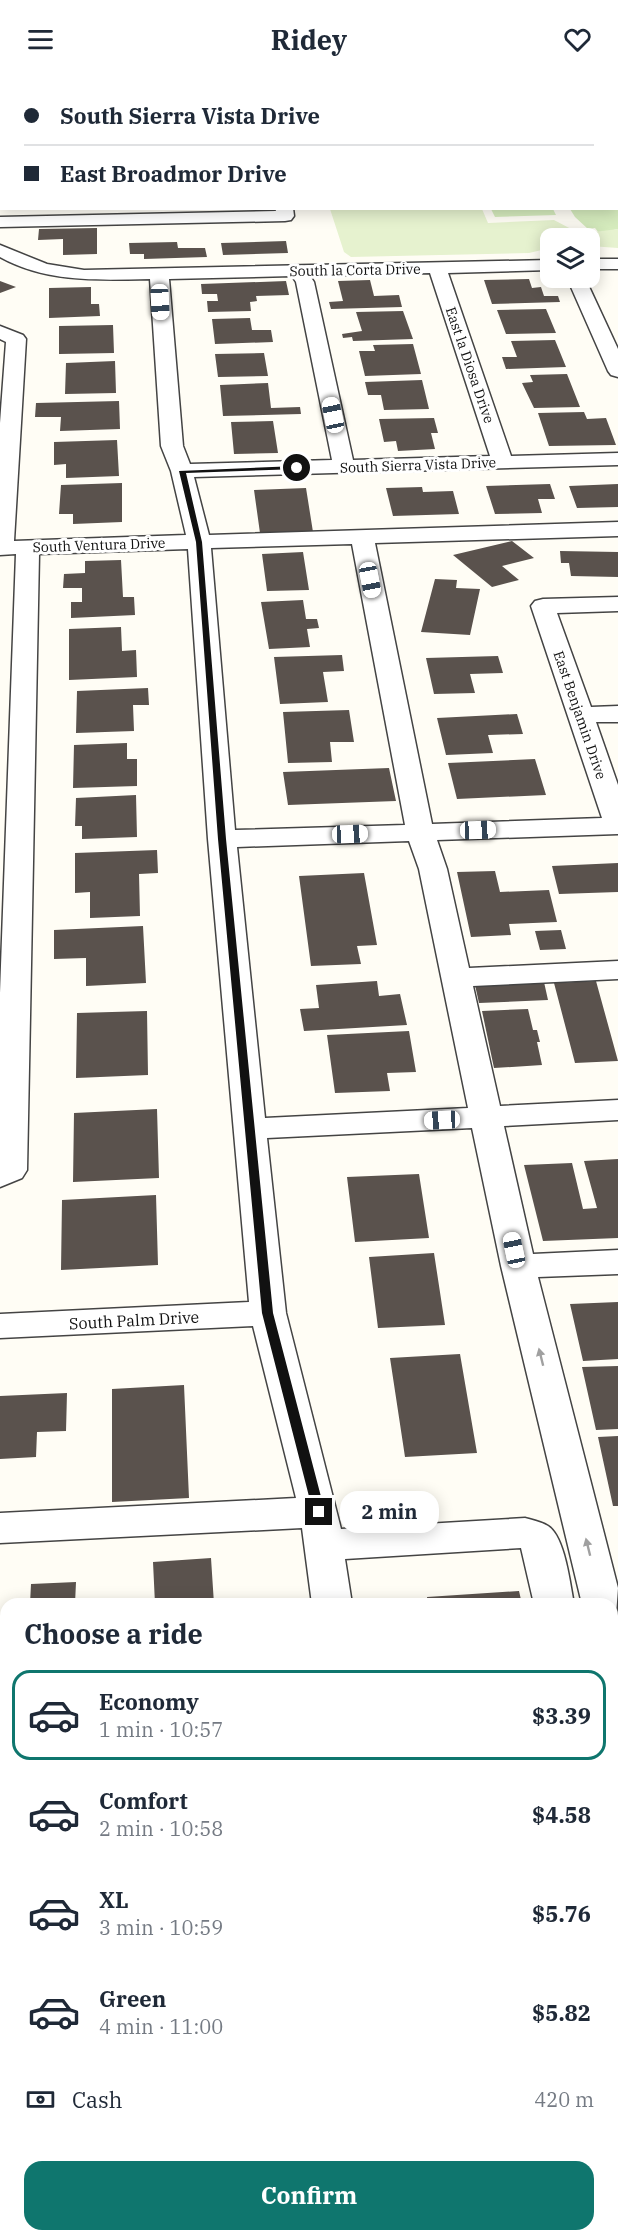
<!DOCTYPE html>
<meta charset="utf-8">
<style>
body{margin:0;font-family:"IBM Plex Serif",serif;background:#f2f2f3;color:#1f2937;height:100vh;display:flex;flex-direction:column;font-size:22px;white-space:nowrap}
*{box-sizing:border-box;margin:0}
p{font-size:20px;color:#747a83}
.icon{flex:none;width:33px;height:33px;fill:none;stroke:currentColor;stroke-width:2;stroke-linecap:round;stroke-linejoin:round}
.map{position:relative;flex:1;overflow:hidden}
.side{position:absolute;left:0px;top:1520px;width:618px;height:644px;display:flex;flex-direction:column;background:#fff;border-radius:18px 18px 0 0;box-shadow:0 3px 15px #0003}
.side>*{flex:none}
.banner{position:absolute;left:0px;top:0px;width:618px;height:132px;box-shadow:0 3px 15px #0003;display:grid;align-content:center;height:132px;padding:0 24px;background:#fff}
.buttons{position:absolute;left:540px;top:150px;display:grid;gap:12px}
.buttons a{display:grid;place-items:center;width:60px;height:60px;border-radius:12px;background:#fff;box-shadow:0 3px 15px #0003;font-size:30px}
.end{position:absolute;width:27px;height:27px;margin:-14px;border:8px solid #111;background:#fff;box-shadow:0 0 0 3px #fff}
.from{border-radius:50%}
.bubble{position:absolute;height:42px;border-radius:18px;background:#fff;box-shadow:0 3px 15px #0003;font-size:20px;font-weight:700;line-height:42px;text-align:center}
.car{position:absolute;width:18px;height:36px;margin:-18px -9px;border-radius:8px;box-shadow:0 0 4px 2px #0007;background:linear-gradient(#fff 24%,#345 0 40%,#fff 0 76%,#345 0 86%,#fff 0)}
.banner b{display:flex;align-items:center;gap:21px;height:57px;font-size:22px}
.banner b+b{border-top:2px solid #e0e1e3}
.banner i{width:15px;height:15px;background:#1f2937}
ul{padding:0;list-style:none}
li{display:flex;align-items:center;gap:18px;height:90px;margin:0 12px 9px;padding:0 12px;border:3px solid transparent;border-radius:18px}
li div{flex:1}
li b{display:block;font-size:22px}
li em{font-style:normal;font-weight:700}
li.active{border-color:#0f766e}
li>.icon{width:54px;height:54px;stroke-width:1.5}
h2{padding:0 24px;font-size:27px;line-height:72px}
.pay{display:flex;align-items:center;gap:15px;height:66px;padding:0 24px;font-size:22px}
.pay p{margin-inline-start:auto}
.primary-button{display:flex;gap:12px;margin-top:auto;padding:12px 24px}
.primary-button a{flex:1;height:69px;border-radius:18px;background:#0f766e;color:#fff;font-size:24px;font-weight:700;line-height:69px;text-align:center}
header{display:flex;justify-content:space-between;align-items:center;height:78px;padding:0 24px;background:#fff;font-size:27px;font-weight:700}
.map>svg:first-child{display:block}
.green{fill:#d5ebbd}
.pitch{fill:#e6f2cf}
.building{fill:#5a524d}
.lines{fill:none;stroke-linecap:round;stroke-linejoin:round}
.minor-casing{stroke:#444;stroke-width:3}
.major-casing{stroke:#222;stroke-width:3}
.minor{fill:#fff;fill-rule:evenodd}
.major{fill:#f9d66b;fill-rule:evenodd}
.oneway{fill:#a0a0a0}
.route{fill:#111}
.labels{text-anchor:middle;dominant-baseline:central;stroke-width:6;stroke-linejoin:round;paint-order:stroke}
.far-street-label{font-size:14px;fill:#111;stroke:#fff}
.street-label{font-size:16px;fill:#111;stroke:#fff}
</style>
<header><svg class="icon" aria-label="menu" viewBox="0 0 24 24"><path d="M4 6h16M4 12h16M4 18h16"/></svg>Ridey<svg class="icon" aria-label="heart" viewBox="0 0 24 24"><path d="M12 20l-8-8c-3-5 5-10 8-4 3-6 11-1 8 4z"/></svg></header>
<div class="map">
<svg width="618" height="2162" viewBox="0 0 618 2162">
<rect width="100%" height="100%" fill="#fffdf5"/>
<!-- green -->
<path class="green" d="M 491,131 L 553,131 L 556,137 L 495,139 Z
M 570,131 L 618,131 L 618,151 L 599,155 L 595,150 L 588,151 L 575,139 Z"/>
<!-- pitch -->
<path class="pitch" d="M 330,131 L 482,131 L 488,145 L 554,142 L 573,152 L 586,155 L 618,151 L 618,170 L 590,168 L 590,160 L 550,160 L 550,170 L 529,175 L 351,179 L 344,174 Z"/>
<!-- building -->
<path class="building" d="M 97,150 L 97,176 L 63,177 L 63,161 L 38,162 L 39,151 Z
M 286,163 L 288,175 L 223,177 L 221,165 Z
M 177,164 L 178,170 L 205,170 L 207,179 L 144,181 L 144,176 L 130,176 L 129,165 Z
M 529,201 L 532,210 L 541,209 L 544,218 L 558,218 L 560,224 L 492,226 L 484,202 Z
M 370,202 L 374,218 L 399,217 L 402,229 L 331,231 L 329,224 L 343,223 L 338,203 Z
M 0,203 L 16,209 L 0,215 Z
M 286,203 L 289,217 L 256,218 L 257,223 L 250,224 L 251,233 L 208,234 L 207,223 L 218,223 L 217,216 L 202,216 L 201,206 Z
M 91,209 L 91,226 L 99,226 L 100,238 L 49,240 L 49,210 Z
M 546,231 L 556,255 L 506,256 L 497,232 Z
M 403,233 L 413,261 L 353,263 L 352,259 L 343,260 L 342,256 L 362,253 L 356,234 Z
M 250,240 L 252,252 L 271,252 L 273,264 L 215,266 L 212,241 Z
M 113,247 L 114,275 L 59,276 L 59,248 Z
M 555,262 L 566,289 L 506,291 L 502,279 L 517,279 L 511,263 Z
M 413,266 L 421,296 L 365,298 L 359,273 L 375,273 L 373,267 Z
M 264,275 L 268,298 L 218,299 L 215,276 Z
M 115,283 L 116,315 L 65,316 L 66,285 Z
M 567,296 L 580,329 L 534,330 L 522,305 L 533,304 L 530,297 Z
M 422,302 L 429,331 L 384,332 L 381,317 L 368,317 L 365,304 Z
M 268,305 L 271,330 L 300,329 L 301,336 L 223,338 L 220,307 Z
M 119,323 L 120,351 L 60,353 L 61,339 L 35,339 L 36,325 Z
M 584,334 L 587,341 L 606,340 L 616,367 L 549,368 L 538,335 Z
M 434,340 L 438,355 L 431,355 L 435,371 L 398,373 L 396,363 L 384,364 L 379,341 Z
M 273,343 L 278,375 L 234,376 L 231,344 Z
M 117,362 L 119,398 L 66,400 L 66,386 L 54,387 L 54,364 Z
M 122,405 L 122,444 L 73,446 L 73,436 L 59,436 L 61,407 Z
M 550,406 L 555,421 L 538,421 L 542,435 L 495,436 L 486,408 Z
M 618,406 L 618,429 L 577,430 L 569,408 Z
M 422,409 L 423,414 L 453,413 L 459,436 L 393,438 L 386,410 Z
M 306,410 L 313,454 L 260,455 L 254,412 Z
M 512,463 L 534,480 L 502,488 L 519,502 L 492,509 L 453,477 Z
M 560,473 L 618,474 L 618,499 L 571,498 L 569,485 L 561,485 Z
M 303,474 L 309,512 L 267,513 L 262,476 Z
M 121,482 L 123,519 L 134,519 L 135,537 L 71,540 L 71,524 L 82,524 L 82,510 L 63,510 L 64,496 L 85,495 L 85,483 Z
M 435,501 L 457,502 L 456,510 L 480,511 L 470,557 L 421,554 Z
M 303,522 L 306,541 L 317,541 L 319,550 L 307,551 L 310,569 L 269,571 L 261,524 Z
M 121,549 L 122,573 L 136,572 L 137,599 L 69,602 L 69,551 Z
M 342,577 L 344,593 L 323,594 L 328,624 L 280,626 L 274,579 Z
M 498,578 L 503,595 L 470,596 L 475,615 L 434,616 L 426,580 Z
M 148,610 L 149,627 L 133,627 L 134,653 L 76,655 L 77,613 Z
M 349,632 L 354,664 L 330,664 L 332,684 L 288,685 L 283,634 Z
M 517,636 L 523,656 L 488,657 L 493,675 L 446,677 L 437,640 Z
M 127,665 L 127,681 L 137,681 L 137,708 L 73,710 L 74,667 Z
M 535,681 L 546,717 L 457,721 L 448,685 Z
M 389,690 L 396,723 L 288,727 L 283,694 Z
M 136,717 L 137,759 L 82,761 L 82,748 L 75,748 L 76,720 Z
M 157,772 L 158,795 L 139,796 L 140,838 L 90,840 L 90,814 L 75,815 L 75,775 Z
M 618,785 L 618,814 L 559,816 L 552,788 Z
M 495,793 L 500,814 L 549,812 L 557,844 L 509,846 L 511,857 L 471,859 L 457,794 Z
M 364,795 L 377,867 L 357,868 L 361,886 L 311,888 L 299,798 Z
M 143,848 L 146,905 L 86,908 L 86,880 L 54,881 L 54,852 Z
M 561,852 L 566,871 L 540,872 L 535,853 Z
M 377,903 L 379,918 L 400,916 L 407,947 L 304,953 L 300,931 L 319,930 L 316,907 Z
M 596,903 L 618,983 L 575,985 L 554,905 Z
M 544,904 L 548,922 L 479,925 L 475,907 Z
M 528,931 L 533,952 L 537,952 L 540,964 L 537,964 L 542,987 L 494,990 L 482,933 Z
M 147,933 L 148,997 L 76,1000 L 77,935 Z
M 409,953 L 416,994 L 387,995 L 390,1013 L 335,1015 L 327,957 Z
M 157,1031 L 159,1100 L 73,1104 L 74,1035 Z
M 618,1081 L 618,1160 L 543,1163 L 524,1087 L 572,1085 L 583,1131 L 597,1130 L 584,1083 Z
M 419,1096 L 429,1160 L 355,1164 L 347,1099 Z
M 156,1117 L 158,1187 L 61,1192 L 62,1122 Z
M 434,1175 L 445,1247 L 378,1250 L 369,1179 Z
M 618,1224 L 618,1281 L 583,1283 L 570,1226 Z
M 460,1276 L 477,1375 L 405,1379 L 390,1280 Z
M 618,1288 L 618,1351 L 596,1352 L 582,1289 Z
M 184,1307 L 189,1420 L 112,1424 L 112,1311 Z
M 67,1315 L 66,1353 L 37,1354 L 36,1379 L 0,1381 L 0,1318 Z
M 618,1358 L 618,1428 L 613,1428 L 598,1359 Z
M 211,1480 L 214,1526 L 155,1526 L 153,1484 Z
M 76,1504 L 75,1526 L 30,1526 L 31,1506 Z
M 519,1513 L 522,1526 L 428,1526 L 427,1519 Z
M 0,1559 L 6,1559 L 6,1622 L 0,1623 Z
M 612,2005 L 613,2005 L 618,2034 L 612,2034 Z
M 612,2061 L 618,2088 L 618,2162 L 518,2162 L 517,2157 L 612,2157 Z
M 149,2157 L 259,2157 L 259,2162 L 149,2162 Z"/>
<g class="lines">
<defs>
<path id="minor" d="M 313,0 L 329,0 L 329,2 L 313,2 Z
M 473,0 L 489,0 L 489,2 L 473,2 Z
M 503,0 L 519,0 L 519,2 L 504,2 Z
M 616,1 L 618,1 L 618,11 L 616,11 Z
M 0,14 L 2,14 L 2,24 L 0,24 Z
M 0,54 L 2,54 L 2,64 L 0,64 Z
M 0,95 L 2,95 L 2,105 L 0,105 Z
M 275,130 L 293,130 L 294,138 L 291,142 L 285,143 L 0,149 L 0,139 L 276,133 Z
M 0,167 L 47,186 L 84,192 L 550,182 L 550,192 L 448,195 L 511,378 L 618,375 L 618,387 L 194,399 L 209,457 L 618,444 L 618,458 L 375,465 L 432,746 L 602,740 L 531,528 L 535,523 L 543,521 L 618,519 L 618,533 L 557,535 L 591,629 L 618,628 L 618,644 L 596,644 L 618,707 L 618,756 L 437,762 L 447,791 L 469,890 L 618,883 L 618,901 L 473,908 L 500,1028 L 618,1022 L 618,1042 L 504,1048 L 533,1176 L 618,1172 L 618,1196 L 538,1199 L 618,1510 L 616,1537 L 612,1539 L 612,1526 L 582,1526 L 501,1188 L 472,1050 L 267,1060 L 286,1235 L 341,1451 L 525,1440 C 532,1442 541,1444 548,1448 C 565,1459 570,1506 574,1526 L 534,1526 L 521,1470 L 345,1481 L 352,1526 L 312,1526 L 302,1450 L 0,1465 L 0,1435 L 296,1420 L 253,1248 L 0,1260 L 0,1236 L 249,1224 L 208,761 L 188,471 L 39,476 L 27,1092 L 22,1100 L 0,1109 L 0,915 L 16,476 L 0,477 L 0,345 L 6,264 L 0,261 L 0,248 L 23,257 L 26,261 L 14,463 L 186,457 L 171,393 L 161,368 L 150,201 C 98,202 47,205 0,179 ZM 430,195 L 490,378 L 353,382 L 314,204 L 310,198 ZM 292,198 L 296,204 L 332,382 L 190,386 L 183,368 L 169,201 ZM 352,466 L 405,747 L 235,752 L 211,470 ZM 409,763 L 419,791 L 468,1030 L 265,1040 L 237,769 Z
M 590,181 L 618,181 L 618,191 L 590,191 Z
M 567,200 L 585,200 L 618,271 L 618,299 L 611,297 L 608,293 Z
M 612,1552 L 618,1554 L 618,1609 L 612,1607 Z
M 23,2157 L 73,2157 L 73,2162 L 23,2162 Z
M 360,2157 L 410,2157 L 410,2162 L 360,2162 Z"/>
<path id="major" d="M 612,1718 L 618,1718 L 618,1756 L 612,1756 Z
M 0,1753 L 6,1753 L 6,1791 L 0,1791 Z"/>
</defs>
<!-- minor casing -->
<use href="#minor" class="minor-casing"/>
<!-- major casing -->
<use href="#major" class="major-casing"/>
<!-- minor -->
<use href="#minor" class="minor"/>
<!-- major -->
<use href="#major" class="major"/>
</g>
<!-- one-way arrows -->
<defs><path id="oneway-solid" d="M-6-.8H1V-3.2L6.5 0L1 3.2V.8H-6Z" transform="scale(1.5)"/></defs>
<g class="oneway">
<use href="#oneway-solid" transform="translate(541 1279) rotate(-104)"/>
<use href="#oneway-solid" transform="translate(588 1469) rotate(-104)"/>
</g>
<!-- route -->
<path class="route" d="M 297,388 L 299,391 L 186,395 L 202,464 L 226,761 L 273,1235 L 325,1434 L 319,1438 L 313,1434 L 262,1235 L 218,761 L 196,464 L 179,393 Z"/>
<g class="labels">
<!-- far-street labels -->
<g class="far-street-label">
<text transform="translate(355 192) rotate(-1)">South la Corta Drive</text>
<text transform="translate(470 287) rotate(71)">East la Diosa Drive</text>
<text transform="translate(418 387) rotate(-2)">South Sierra Vista Drive</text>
<text transform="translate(99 467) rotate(-2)">South Ventura Drive</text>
<text transform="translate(580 637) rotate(71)">East Benjamin Drive</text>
</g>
<!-- street labels -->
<g class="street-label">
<text transform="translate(134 1242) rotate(-3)">South Palm Drive</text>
</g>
</g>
</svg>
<div class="buttons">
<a><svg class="icon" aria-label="layers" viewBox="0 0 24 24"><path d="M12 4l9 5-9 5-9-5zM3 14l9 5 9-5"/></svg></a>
</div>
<i class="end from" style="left:297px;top:390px"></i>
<i class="end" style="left:319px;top:1434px"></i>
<div class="bubble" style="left:340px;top:1413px;width:99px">2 min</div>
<i class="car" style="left:160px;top:224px;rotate:177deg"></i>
<i class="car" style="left:333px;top:337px;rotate:348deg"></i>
<i class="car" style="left:370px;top:502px;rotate:169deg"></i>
<i class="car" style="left:478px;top:752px;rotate:88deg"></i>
<i class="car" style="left:350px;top:756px;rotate:88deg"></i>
<i class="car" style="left:442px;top:1042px;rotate:267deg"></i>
<i class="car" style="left:514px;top:1172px;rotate:348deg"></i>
<div class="banner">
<b><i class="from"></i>South Sierra Vista Drive</b>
<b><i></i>East Broadmor Drive</b>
</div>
<section class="side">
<h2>Choose a ride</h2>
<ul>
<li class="active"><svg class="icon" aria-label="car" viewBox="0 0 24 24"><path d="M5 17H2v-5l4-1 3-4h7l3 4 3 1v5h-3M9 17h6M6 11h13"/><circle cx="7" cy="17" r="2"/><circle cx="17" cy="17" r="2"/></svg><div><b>Economy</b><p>1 min · 10:57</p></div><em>$3.39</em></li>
<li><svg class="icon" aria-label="car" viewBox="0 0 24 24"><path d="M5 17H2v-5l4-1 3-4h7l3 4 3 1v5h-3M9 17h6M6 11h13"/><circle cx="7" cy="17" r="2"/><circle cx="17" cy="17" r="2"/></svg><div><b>Comfort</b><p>2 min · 10:58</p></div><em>$4.58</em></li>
<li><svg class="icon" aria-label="car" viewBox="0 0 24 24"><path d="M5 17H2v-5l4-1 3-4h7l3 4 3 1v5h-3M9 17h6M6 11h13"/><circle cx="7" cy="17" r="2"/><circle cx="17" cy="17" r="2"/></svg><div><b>XL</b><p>3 min · 10:59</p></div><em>$5.76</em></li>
<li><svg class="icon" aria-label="car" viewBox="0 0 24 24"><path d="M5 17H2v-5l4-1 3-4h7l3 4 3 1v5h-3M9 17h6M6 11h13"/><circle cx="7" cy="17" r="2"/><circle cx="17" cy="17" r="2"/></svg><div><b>Green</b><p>4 min · 11:00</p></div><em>$5.82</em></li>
</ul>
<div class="pay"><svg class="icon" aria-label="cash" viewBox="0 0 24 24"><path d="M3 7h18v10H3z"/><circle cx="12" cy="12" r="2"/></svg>Cash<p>420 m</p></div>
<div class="primary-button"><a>Confirm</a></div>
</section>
</div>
